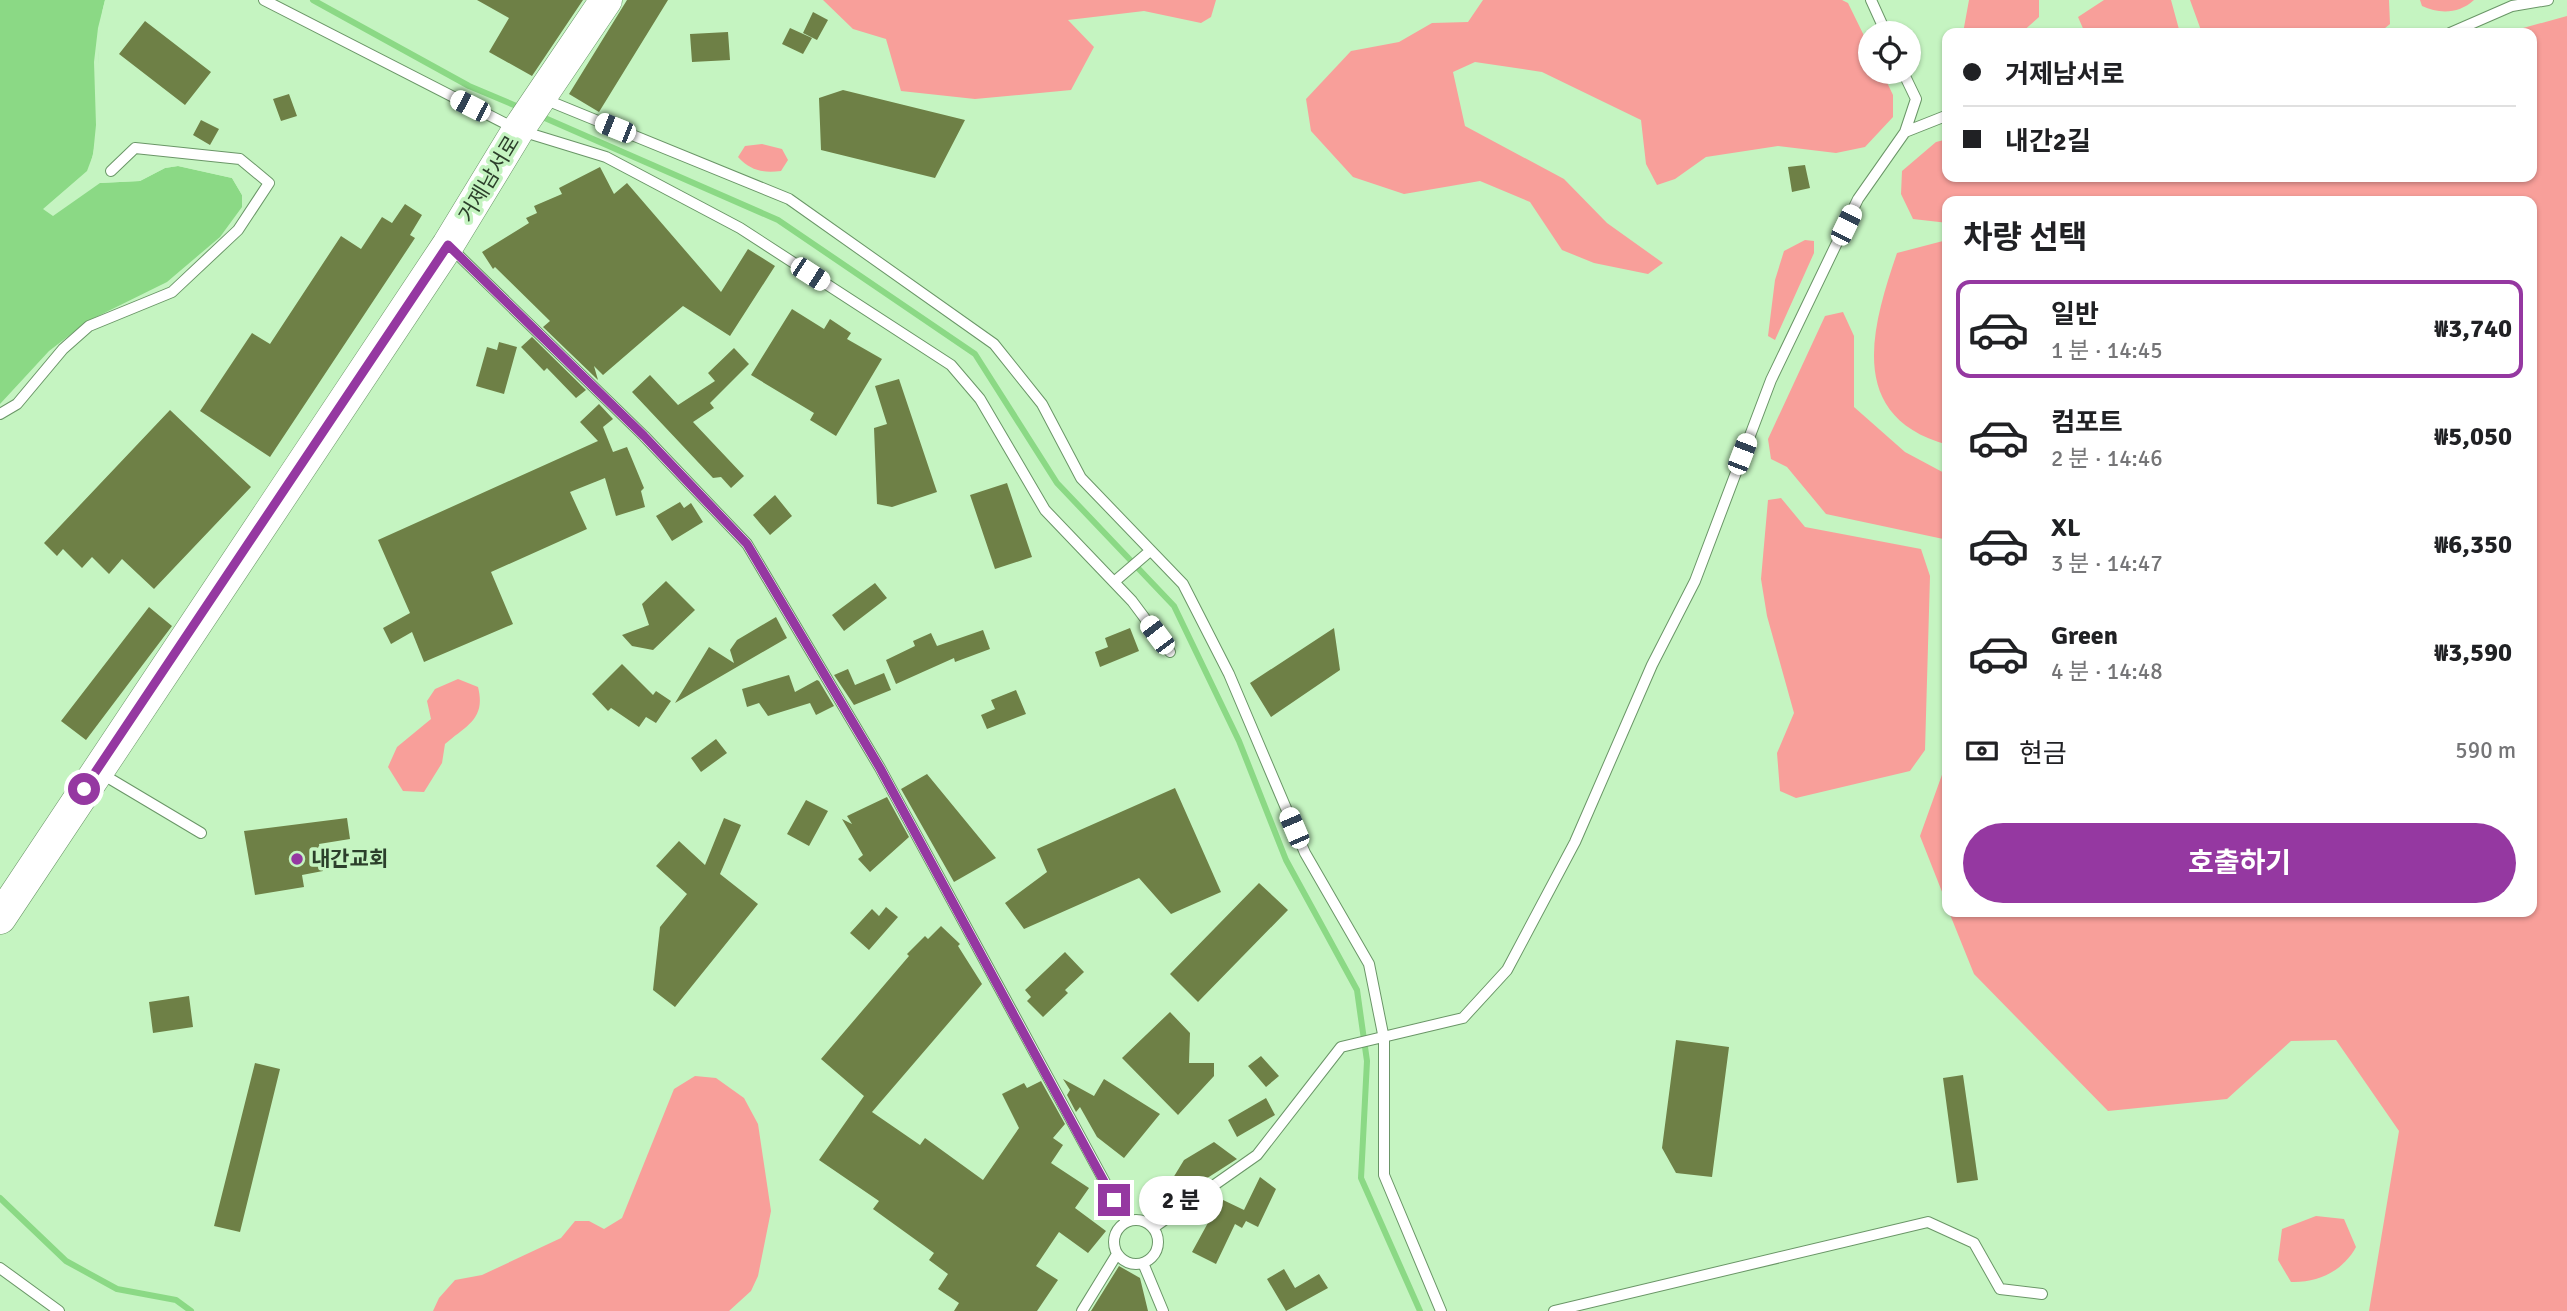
<!DOCTYPE html>
<html lang="ko">
<meta charset="utf-8">
<style>
body{margin:0;font-family:Signika,"Noto Sans KR",sans-serif;background:#f6f6f6;color:#202124;height:100vh;display:flex;flex-direction:column;font-size:26px;white-space:nowrap}
*{box-sizing:border-box;margin:0}
p{font-size:23px;color:#757577}
.icon{flex:none;width:38px;height:38px;fill:none;stroke:currentColor;stroke-width:2;stroke-linecap:round;stroke-linejoin:round}
.map{position:relative;flex:1;overflow:hidden}
.details{position:absolute;left:1942px;top:196px;width:595px;height:721px;display:flex;flex-direction:column;background:#fff;border-radius:14px;box-shadow:0 2px 5px #0004}
.details>*{flex:none}
.hud{position:absolute;left:1942px;top:28px;width:595px;height:154px;border-radius:14px;box-shadow:0 2px 5px #0004;display:grid;align-content:center;height:154px;padding:0 21px;background:#fff}
.tools{position:absolute;left:1858px;top:21px;display:grid;gap:14px}
.tools a{display:grid;place-items:center;width:63px;height:63px;border-radius:50%;background:#fff;box-shadow:0 2px 5px #0004;font-size:35px}
.end{position:absolute;width:32px;height:32px;margin:-16px;border:9px solid #9538a1;background:#fff;box-shadow:0 0 0 4px #fff}
.from{border-radius:50%}
.bubble{position:absolute;height:49px;border-radius:24px;background:#fff;box-shadow:0 2px 5px #0004;font-size:23px;font-weight:700;line-height:49px;text-align:center}
.car{position:absolute;width:21px;height:42px;margin:-21px -10px;border-radius:9px;box-shadow:0 0 5px 2px #0007;background:linear-gradient(#fff 24%,#345 0 40%,#fff 0 76%,#345 0 86%,#fff 0)}
.hud b{display:flex;align-items:center;gap:24px;height:66px;font-size:26px}
.hud b+b{border-top:2px solid #e0e0e0}
.hud i{width:18px;height:18px;background:#202124}
ul{padding:0;list-style:none}
li{display:flex;align-items:center;gap:21px;height:98px;margin:0 14px 10px;padding:0 7px;border:4px solid transparent;border-radius:14px}
li div{flex:1}
li b{display:block;font-size:26px}
li em{font-style:normal;font-weight:700}
li.current{border-color:#9538a1}
li>.icon{width:63px;height:63px;stroke-width:1.5}
h2{padding:0 21px;font-size:32px;line-height:84px}
.pay{display:flex;align-items:center;gap:18px;height:77px;padding:0 21px;font-size:26px}
.pay p{margin-inline-start:auto}
.cta{display:flex;gap:14px;margin-top:auto;padding:14px 21px}
.cta a{flex:1;height:80px;border-radius:42px;background:#9538a1;color:#fff;font-size:28px;font-weight:700;line-height:80px;text-align:center}
.map>svg:first-child{display:block}
.green{fill:#f89f9a}
.water{fill:#8bd985}
.pier{fill:#c5f4c1}
.lines{fill:none;stroke-linecap:round;stroke-linejoin:round}
.stream{stroke:#8bd985;stroke-width:6}
.building{fill:#6e8046}
.lane-casing{stroke:#6a9667;stroke-width:12}
.secondary-casing{stroke:#6a9667;stroke-width:33}
.lane{stroke:#fff;stroke-width:10}
.secondary{stroke:#fff;stroke-width:32}
.route{stroke:#9538a1;stroke-width:9}
.poi-dot{fill:#9538a1;stroke:#c5f4c1;stroke-width:2.5}
.labels{text-anchor:middle;dominant-baseline:central;stroke-width:7;stroke-linejoin:round;paint-order:stroke}
.street-label{font-size:21px;fill:#2c3f2b;stroke:#c5f4c1}
.poi-label{font-size:21px;font-weight:bold;fill:#2c3f2b;stroke:#c5f4c1;text-anchor:start}
</style>
<div class="map">
<svg width="2567" height="1311" viewBox="0 0 2567 1311">
<rect width="100%" height="100%" fill="#c5f4c1"/>
<!-- green -->
<path class="green" d="M 823,0 L 1216,0 L 1211,17 L 1201,23 L 1144,11 L 1068,20 L 1094,47 L 1071,90 L 975,99 L 901,91 L 886,39 L 853,29 Z
M 1483,0 L 1842,0 L 1848,3 L 1871,50 L 1871,72 L 1882,72 L 1893,95 L 1893,117 L 1865,147 L 1836,153 L 1778,146 L 1706,157 L 1675,179 L 1657,185 L 1646,164 L 1641,120 L 1542,72 L 1475,62 L 1453,72 L 1465,126 L 1564,179 L 1607,223 L 1663,263 L 1648,274 L 1594,263 L 1562,250 L 1530,202 L 1480,181 L 1404,194 L 1353,177 L 1311,131 L 1306,99 L 1351,51 L 1399,42 L 1432,23 L 1468,22 Z
M 1969,0 L 2039,0 L 2039,17 L 2021,33 L 1963,33 Z
M 2104,0 L 2171,0 L 2180,33 L 2085,33 L 2078,17 Z
M 2190,0 L 2389,0 L 2390,24 L 2379,33 L 2202,33 Z
M 2420,0 L 2474,0 C 2459,14 2439,14 2422,6 Z
M 2567,16 L 2567,1311 L 2369,1311 L 2399,1131 L 2336,1040 L 2291,1041 L 2227,1099 L 2108,1111 L 1974,974 L 1949,912 L 2532,912 L 2532,201 L 1948,201 L 1948,223 L 1913,219 L 1901,194 L 1902,171 L 1936,142 L 1948,139 L 1948,177 L 2532,177 L 2532,33 L 2505,33 Z
M 762,144 L 782,149 L 788,160 L 781,171 C 763,173 751,171 738,157 L 745,146 Z
M 1805,240 L 1814,241 L 1814,253 L 1775,340 L 1768,336 L 1775,280 L 1784,251 Z
M 1943,241 L 1948,243 L 1948,445 C 1846,417 1871,329 1897,253 Z
M 1843,312 L 1854,336 L 1854,407 L 1905,452 L 1948,475 L 1948,540 L 1826,514 L 1787,467 L 1771,459 L 1768,439 L 1825,316 Z
M 1781,498 L 1805,527 L 1921,549 L 1930,576 L 1925,750 L 1910,771 L 1796,798 L 1780,791 L 1777,753 L 1794,713 L 1767,616 L 1761,579 L 1768,500 Z
M 458,679 L 478,687 C 486,719 467,725 445,744 L 442,763 L 424,792 L 403,791 L 388,767 L 397,747 L 431,719 L 427,701 L 435,689 Z
M 1948,758 L 1948,907 L 1920,836 Z
M 695,1076 L 716,1078 L 744,1098 L 758,1124 L 771,1211 L 758,1276 L 751,1291 L 729,1311 L 433,1311 L 439,1298 L 455,1280 L 482,1275 L 561,1238 L 575,1221 L 589,1221 L 604,1229 L 622,1218 L 674,1089 Z
M 2316,1216 L 2344,1219 L 2356,1247 C 2343,1271 2318,1283 2291,1282 L 2278,1260 L 2282,1229 Z"/>
<!-- water -->
<path class="water" d="M 0,0 L 105,0 C 90,56 107,117 88,172 L 100,183 L 140,181 L 165,168 L 178,166 L 232,178 L 242,195 L 242,207 L 220,237 L 167,282 L 88,321 L 49,351 L 0,404 Z"/>
<!-- pier -->
<path class="pier" d="M 105,0 L 109,0 L 101,29 L 98,62 L 100,126 L 97,156 L 91,170 L 101,180 L 127,180 L 139,177 L 164,165 L 178,163 L 199,165 L 234,175 L 245,194 L 242,195 L 232,178 L 178,166 L 165,168 L 140,181 L 100,183 L 53,216 L 43,209 L 87,171 L 93,155 L 96,125 L 94,62 L 98,28 Z"/>
<g class="lines">
<!-- stream -->
<path class="stream" d="M 313,0 L 469,86 L 521,108
M 538,115 L 778,220 L 975,354 L 1057,483 L 1174,606 L 1239,741 L 1286,860 L 1357,990 L 1367,1061 L 1361,1178 L 1420,1311
M 0,1198 L 66,1261 L 117,1289 L 176,1300 L 191,1311"/>
</g>
<!-- building -->
<path class="building" d="M 477,0 L 583,0 L 532,76 L 489,52 L 509,18 Z
M 627,0 L 668,0 L 599,112 L 569,94 Z
M 813,12 L 828,20 L 817,40 L 803,33 Z
M 145,21 L 211,72 L 185,105 L 119,54 Z
M 790,28 L 812,38 L 803,54 L 782,44 Z
M 728,32 L 730,60 L 692,62 L 690,34 Z
M 843,90 L 965,120 L 935,178 L 821,150 L 819,98 Z
M 289,94 L 297,116 L 281,121 L 273,99 Z
M 201,120 L 219,129 L 210,145 L 193,135 Z
M 1805,165 L 1810,188 L 1792,192 L 1788,167 Z
M 600,167 L 614,194 L 627,183 L 721,292 L 748,249 L 775,266 L 730,336 L 683,306 L 603,375 L 594,366 L 598,380 L 543,327 L 550,321 L 495,267 L 493,269 L 482,252 L 529,223 L 526,218 L 537,213 L 534,206 L 562,194 L 559,188 Z
M 405,204 L 422,215 L 410,235 L 415,238 L 270,457 L 200,411 L 252,333 L 270,344 L 341,236 L 361,249 L 382,217 L 392,223 Z
M 792,309 L 824,329 L 830,319 L 851,333 L 847,339 L 882,359 L 836,436 L 810,420 L 814,413 L 751,375 Z
M 532,337 L 586,390 L 576,398 L 547,368 L 544,371 L 521,347 Z
M 499,342 L 517,347 L 504,394 L 476,386 L 487,347 L 497,350 Z
M 734,348 L 749,364 L 710,403 L 714,408 L 693,422 L 744,476 L 731,488 L 721,477 L 713,478 L 632,392 L 650,375 L 678,405 L 715,381 L 708,373 Z
M 899,379 L 937,492 L 892,507 L 877,504 L 874,428 L 887,424 L 875,386 Z
M 599,404 L 613,419 L 603,427 L 613,452 L 627,447 L 644,488 L 641,491 L 645,507 L 616,516 L 605,478 L 570,492 L 587,529 L 491,572 L 513,624 L 424,662 L 412,632 L 391,644 L 383,628 L 410,613 L 378,540 L 598,441 L 580,422 Z
M 170,410 L 251,487 L 154,589 L 122,559 L 109,574 L 92,557 L 82,568 L 63,549 L 57,556 L 44,543 Z
M 1007,483 L 1032,557 L 995,569 L 970,495 Z
M 775,495 L 792,516 L 770,535 L 753,515 Z
M 680,502 L 684,508 L 691,503 L 703,522 L 672,541 L 656,516 Z
M 666,581 L 695,610 L 653,650 L 632,646 L 622,635 L 649,625 L 642,604 Z
M 875,583 L 887,598 L 844,631 L 832,615 Z
M 149,607 L 172,626 L 86,740 L 61,721 Z
M 776,617 L 787,638 L 675,703 L 709,647 L 734,663 L 730,650 L 737,640 Z
M 1130,628 L 1139,651 L 1100,667 L 1095,652 L 1108,647 L 1105,638 Z
M 1334,628 L 1340,670 L 1271,717 L 1250,683 Z
M 983,630 L 990,649 L 955,662 L 954,658 L 896,684 L 886,660 L 915,646 L 913,641 L 931,633 L 937,646 Z
M 622,664 L 653,695 L 656,691 L 671,701 L 656,723 L 646,717 L 639,727 L 611,708 L 608,711 L 592,694 Z
M 848,669 L 855,685 L 884,673 L 891,690 L 854,705 L 834,675 Z
M 789,675 L 795,692 L 817,680 L 819,681 L 834,706 L 816,715 L 810,703 L 768,716 L 759,703 L 747,707 L 742,689 Z
M 1016,690 L 1026,714 L 987,729 L 981,715 L 995,709 L 991,700 Z
M 716,739 L 727,753 L 701,772 L 691,758 Z
M 927,774 L 996,858 L 954,882 L 901,789 Z
M 1175,788 L 1221,892 L 1171,914 L 1139,878 L 1024,929 L 1005,903 L 1047,872 L 1037,849 Z
M 887,797 L 909,837 L 870,872 L 858,859 L 863,855 L 842,819 L 852,824 L 847,816 Z
M 806,800 L 828,811 L 809,846 L 787,834 Z
M 347,818 L 350,839 L 319,844 L 323,871 L 302,875 L 304,887 L 255,895 L 244,831 Z
M 724,818 L 741,825 L 720,874 L 758,904 L 675,1007 L 653,990 L 660,927 L 687,894 L 656,866 L 679,841 L 705,865 Z
M 1259,883 L 1288,910 L 1198,1002 L 1170,974 Z
M 886,907 L 898,917 L 869,950 L 850,933 L 872,909 L 879,916 Z
M 941,926 L 960,944 L 958,946 L 982,984 L 872,1112 L 920,1145 L 925,1138 L 983,1180 L 1019,1128 L 1002,1094 L 1024,1083 L 1027,1088 L 1041,1081 L 1065,1124 L 1053,1138 L 1063,1145 L 1051,1163 L 1089,1188 L 1075,1208 L 1106,1231 L 1088,1253 L 1059,1232 L 1036,1266 L 1058,1280 L 1037,1311 L 954,1311 L 959,1303 L 938,1289 L 948,1274 L 929,1260 L 934,1253 L 873,1209 L 879,1201 L 819,1160 L 864,1096 L 821,1059 L 909,956 L 907,954 L 925,936 L 928,939 Z
M 1065,952 L 1084,972 L 1065,990 L 1068,993 L 1043,1017 L 1027,1001 L 1031,997 L 1025,990 Z
M 189,996 L 193,1027 L 153,1033 L 149,1002 Z
M 1170,1012 L 1190,1033 L 1189,1063 L 1214,1063 L 1214,1076 L 1178,1115 L 1122,1058 Z
M 1676,1040 L 1729,1047 L 1712,1177 L 1676,1173 L 1662,1148 Z
M 1261,1056 L 1279,1076 L 1266,1087 L 1248,1066 Z
M 255,1063 L 280,1069 L 240,1232 L 214,1226 Z
M 1963,1075 L 1978,1180 L 1957,1183 L 1943,1078 Z
M 1063,1079 L 1094,1096 L 1104,1079 L 1160,1114 L 1124,1158 L 1097,1137 L 1080,1107 L 1076,1112 L 1067,1095 L 1070,1090 Z
M 1266,1098 L 1275,1115 L 1237,1137 L 1228,1120 Z
M 1214,1142 L 1237,1159 L 1151,1214 L 1184,1160 Z
M 1260,1177 L 1276,1189 L 1258,1227 L 1246,1221 L 1242,1228 L 1235,1224 L 1216,1264 L 1192,1252 L 1221,1199 L 1244,1210 Z
M 1119,1266 L 1140,1278 L 1148,1311 L 1091,1311 Z
M 1284,1269 L 1295,1288 L 1319,1274 L 1328,1288 L 1286,1311 L 1267,1279 Z"/>
<g class="lines">
<defs>
<path id="lane" d="M 264,0 L 518,130 L 606,157 L 740,228 L 951,365 L 980,399 L 1045,510 L 1132,601 L 1170,652
M 1871,0 L 1886,33
M 2450,33 L 2512,6 L 2548,0
M 544,99 L 789,199 L 994,344 L 1042,404 L 1081,478 L 1183,584 L 1229,674 L 1305,853 L 1369,964 L 1384,1039 L 1384,1175 L 1441,1311
M 1905,132 L 1948,115
M 450,247 L 644,436 L 747,544 L 880,768 L 1126,1221
M 0,414 L 17,404 L 63,349 L 89,326 L 172,292 L 238,230 L 269,183 L 240,159 L 135,148 L 111,171
M 1114,582 L 1150,551
M 102,774 L 201,833
M1114 1242a22 22 0 1 1 44 0a22 22 0 1 1-44 0Z
M 1153,1228 L 1257,1155 L 1341,1047 L 1463,1018 L 1507,970 L 1575,842 L 1652,665 L 1695,581 L 1771,380 L 1858,199 L 1905,132 L 1916,99 L 1903,72
M 1143,1263 L 1163,1311
M 0,1268 L 59,1311
M 1082,1311 L 1117,1254
M 1554,1311 L 1928,1222 L 1974,1243 L 2000,1289 L 2042,1294"/>
<path id="secondary" d="M 0,918 L 448,245 L 518,130 L 606,0"/>
</defs>
<!-- lane casing -->
<use href="#lane" class="lane-casing"/>
<!-- secondary casing -->
<use href="#secondary" class="secondary-casing"/>
<!-- lane -->
<use href="#lane" class="lane"/>
<!-- secondary -->
<use href="#secondary" class="secondary"/>
</g>
<g class="lines">
<!-- route -->
<path class="route" d="M 84,789 L 448,245 L 644,436 L 747,544 L 880,768 L 1114,1200"/>
</g>
<!-- markers -->
<circle class="poi-dot" cx="297" cy="859" r="7"/>
<g class="labels">
<!-- street labels -->
<g class="street-label">
<text transform="translate(489 179) rotate(-59)">거제남서로</text>
</g>
<!-- poi labels -->
<g class="poi-label">
<text x="311" y="859">내간교회</text>
</g>
</g>
</svg>
<div class="tools">
<a><svg class="icon" aria-label="locate" viewBox="0 0 24 24"><circle cx="12" cy="12" r="6"/><path d="M12 2v4M12 18v4M2 12h4M18 12h4"/></svg></a>
</div>
<i class="end from" style="left:84px;top:789px"></i>
<i class="end" style="left:1114px;top:1200px"></i>
<div class="bubble" style="left:1139px;top:1176px;width:84px">2 분</div>
<i class="car" style="left:470px;top:106px;rotate:297deg"></i>
<i class="car" style="left:615px;top:128px;rotate:292deg"></i>
<i class="car" style="left:1846px;top:225px;rotate:26deg"></i>
<i class="car" style="left:810px;top:274px;rotate:123deg"></i>
<i class="car" style="left:1742px;top:454px;rotate:21deg"></i>
<i class="car" style="left:1157px;top:635px;rotate:323deg"></i>
<i class="car" style="left:1294px;top:828px;rotate:337deg"></i>
<div class="hud">
<b><i class="from"></i>거제남서로</b>
<b><i></i>내간2길</b>
</div>
<section class="details">
<h2>차량 선택</h2>
<ul>
<li class="current"><svg class="icon" aria-label="car" viewBox="0 0 24 24"><path d="M5 17H2v-5l4-1 3-4h7l3 4 3 1v5h-3M9 17h6M6 11h13"/><circle cx="7" cy="17" r="2"/><circle cx="17" cy="17" r="2"/></svg><div><b>일반</b><p>1 분 · 14:45</p></div><em>₩3,740</em></li>
<li><svg class="icon" aria-label="car" viewBox="0 0 24 24"><path d="M5 17H2v-5l4-1 3-4h7l3 4 3 1v5h-3M9 17h6M6 11h13"/><circle cx="7" cy="17" r="2"/><circle cx="17" cy="17" r="2"/></svg><div><b>컴포트</b><p>2 분 · 14:46</p></div><em>₩5,050</em></li>
<li><svg class="icon" aria-label="car" viewBox="0 0 24 24"><path d="M5 17H2v-5l4-1 3-4h7l3 4 3 1v5h-3M9 17h6M6 11h13"/><circle cx="7" cy="17" r="2"/><circle cx="17" cy="17" r="2"/></svg><div><b>XL</b><p>3 분 · 14:47</p></div><em>₩6,350</em></li>
<li><svg class="icon" aria-label="car" viewBox="0 0 24 24"><path d="M5 17H2v-5l4-1 3-4h7l3 4 3 1v5h-3M9 17h6M6 11h13"/><circle cx="7" cy="17" r="2"/><circle cx="17" cy="17" r="2"/></svg><div><b>Green</b><p>4 분 · 14:48</p></div><em>₩3,590</em></li>
</ul>
<div class="pay"><svg class="icon" aria-label="cash" viewBox="0 0 24 24"><path d="M3 7h18v10H3z"/><circle cx="12" cy="12" r="2"/></svg>현금<p>590 m</p></div>
<div class="cta"><a>호출하기</a></div>
</section>
</div>
